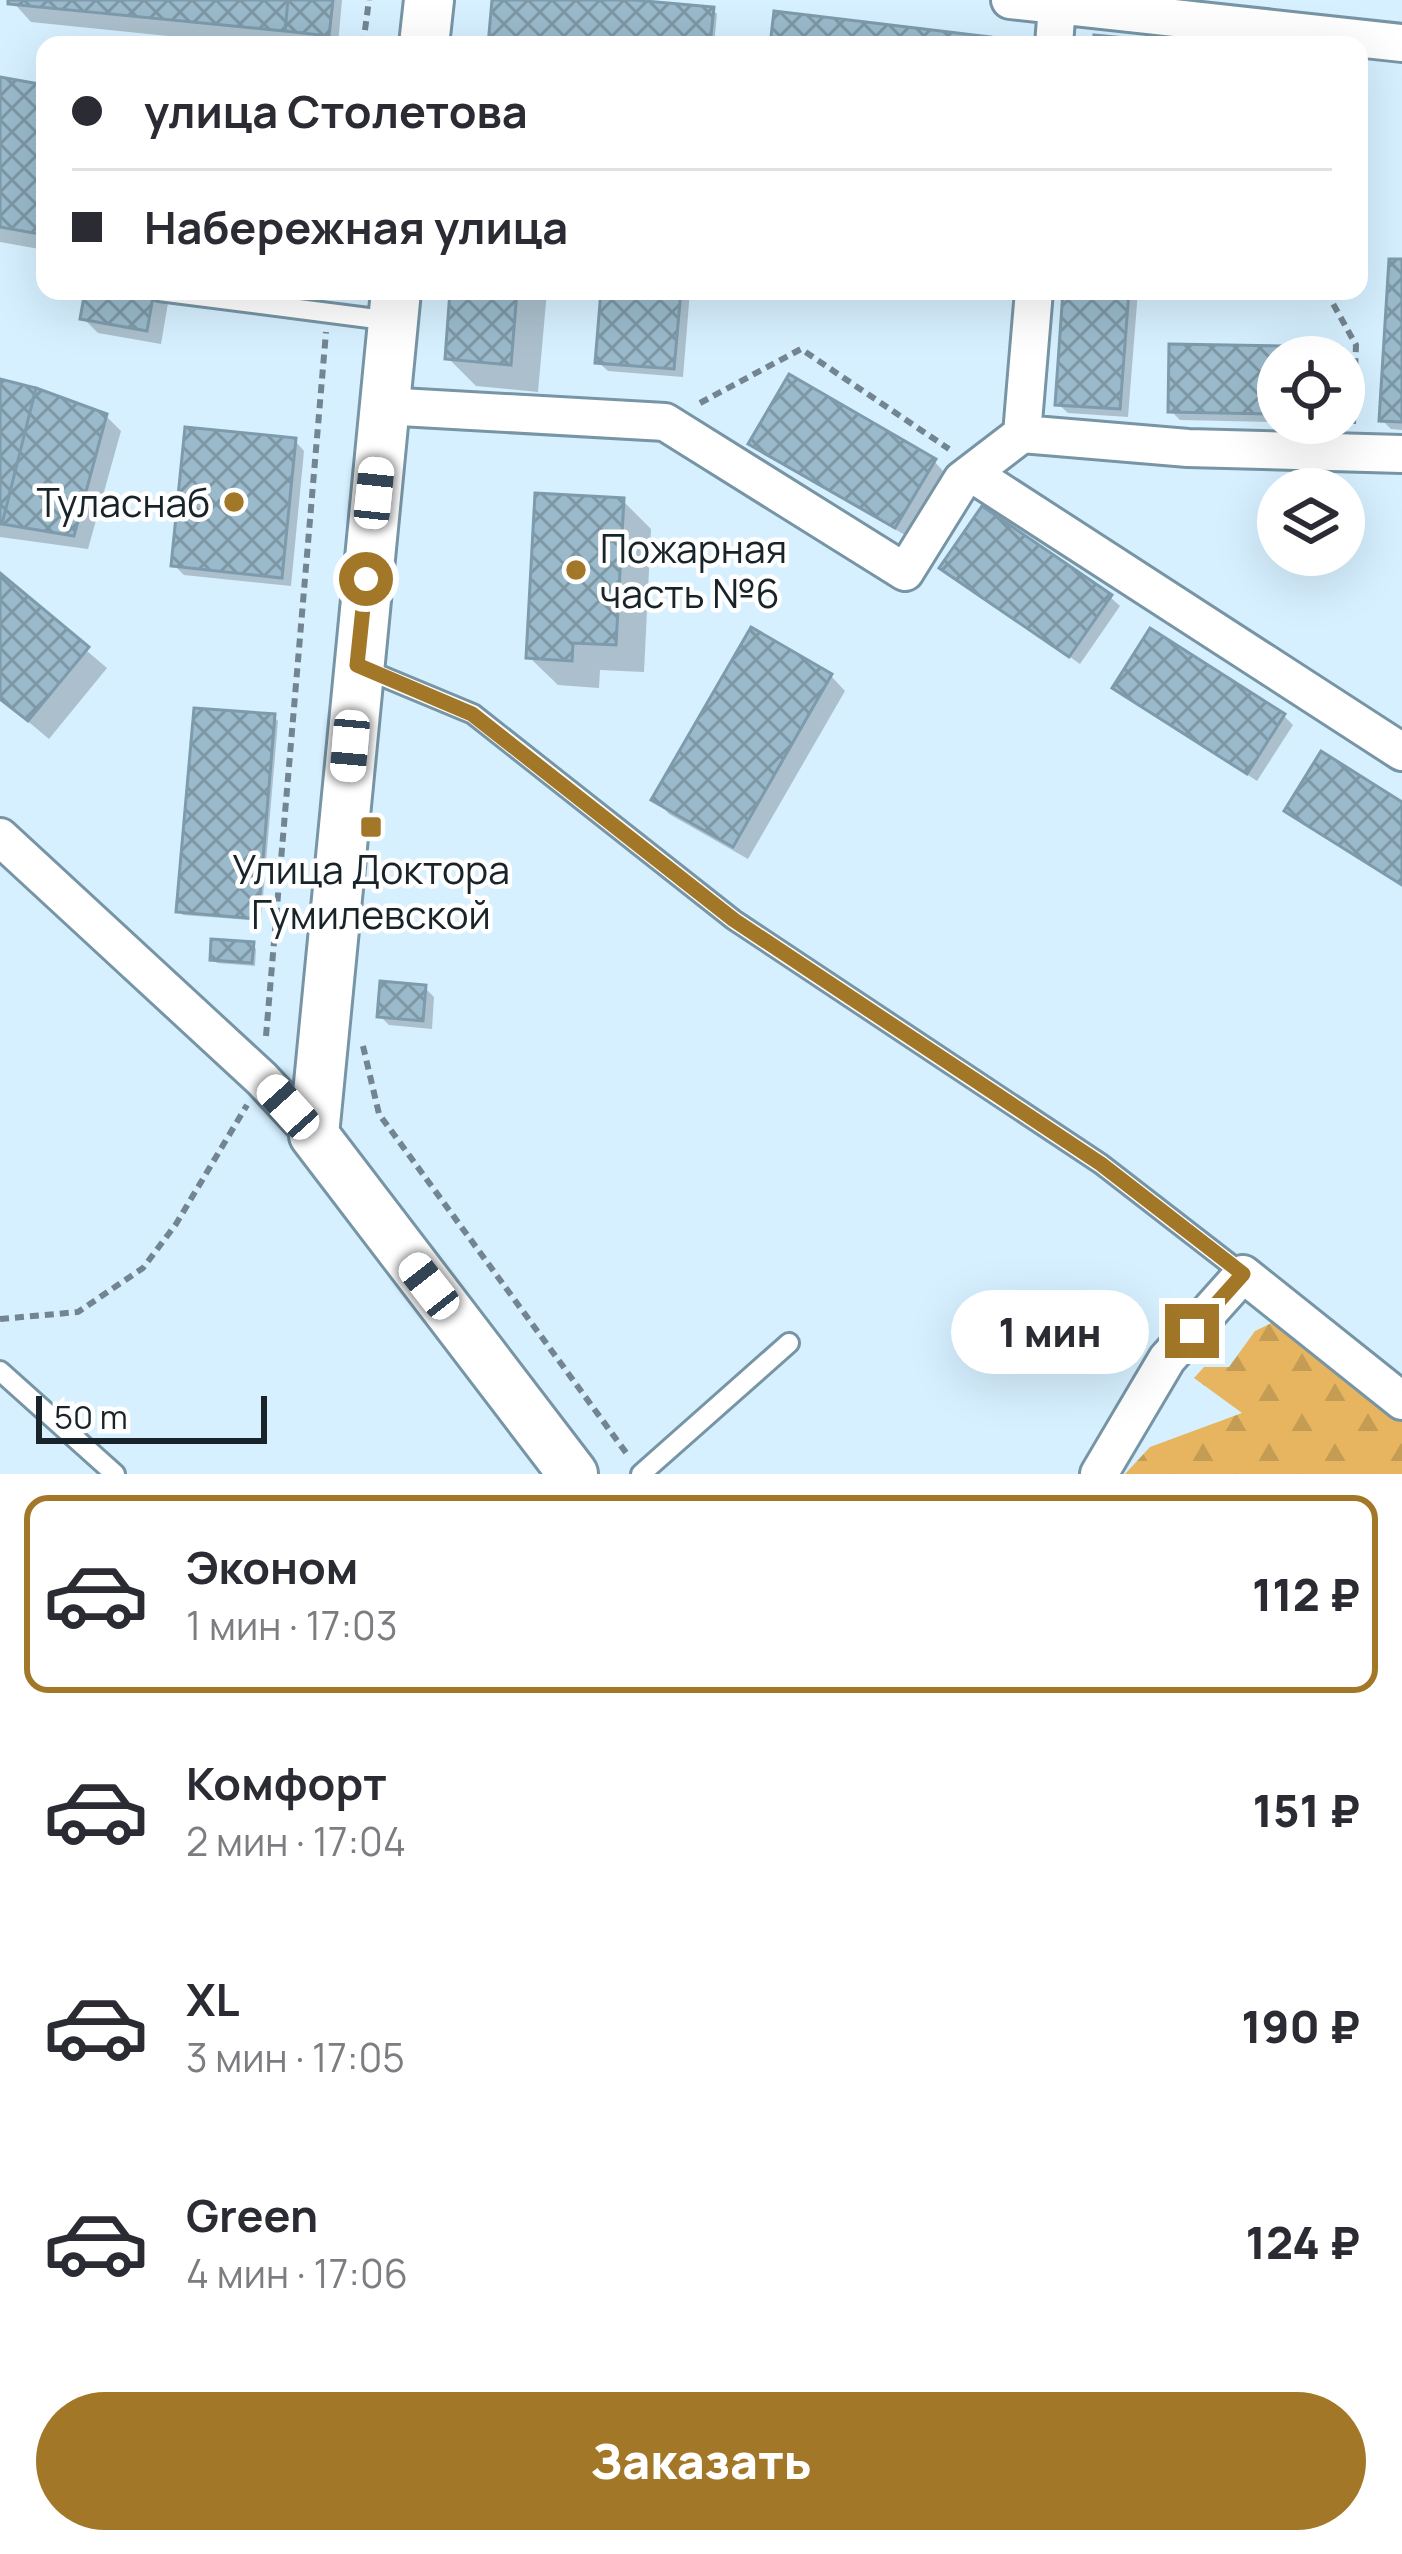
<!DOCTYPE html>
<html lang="ru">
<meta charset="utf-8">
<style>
body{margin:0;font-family:Manrope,sans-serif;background:#f7f7f7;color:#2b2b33;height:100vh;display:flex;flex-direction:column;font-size:45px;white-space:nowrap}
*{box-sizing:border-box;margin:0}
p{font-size:39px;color:#7c7c81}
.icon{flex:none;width:66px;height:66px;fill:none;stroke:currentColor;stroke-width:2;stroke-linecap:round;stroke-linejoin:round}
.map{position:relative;height:1474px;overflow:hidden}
.sheet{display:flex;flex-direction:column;background:#fff;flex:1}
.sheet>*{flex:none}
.top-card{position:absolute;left:36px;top:36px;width:1332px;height:264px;border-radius:24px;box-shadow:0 12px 48px #0002;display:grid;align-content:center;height:264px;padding:0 36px;background:#fff}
.fabs{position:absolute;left:1257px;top:336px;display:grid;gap:24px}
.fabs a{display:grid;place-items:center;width:108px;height:108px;border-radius:50%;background:#fff;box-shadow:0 12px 48px #0002;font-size:60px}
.scale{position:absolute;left:36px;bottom:30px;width:231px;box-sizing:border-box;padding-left:12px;border:6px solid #18242a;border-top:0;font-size:33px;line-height:42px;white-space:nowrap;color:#18242a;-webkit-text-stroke:9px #fff;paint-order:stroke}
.end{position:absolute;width:54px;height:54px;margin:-27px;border:15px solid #a27727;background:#fff;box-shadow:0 0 0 6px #fff}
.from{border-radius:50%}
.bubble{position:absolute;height:84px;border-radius:42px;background:#fff;box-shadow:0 12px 48px #0002;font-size:39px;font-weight:800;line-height:84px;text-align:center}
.car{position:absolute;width:36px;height:72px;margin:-36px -18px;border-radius:15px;box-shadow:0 0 9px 3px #0007;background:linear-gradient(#fff 24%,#345 0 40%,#fff 0 76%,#345 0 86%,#fff 0)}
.top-card b{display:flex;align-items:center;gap:42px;height:114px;font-size:45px}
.top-card b+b{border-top:3px solid #e1e1e2}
.top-card i{width:30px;height:30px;background:#2b2b33}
ul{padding:21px 0 0;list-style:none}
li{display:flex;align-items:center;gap:36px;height:198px;margin:0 24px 18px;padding:0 12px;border:6px solid transparent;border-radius:24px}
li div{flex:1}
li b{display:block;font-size:45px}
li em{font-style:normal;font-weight:800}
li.selected{border-color:#a27727}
li>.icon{width:108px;height:108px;stroke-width:1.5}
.cta{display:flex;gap:24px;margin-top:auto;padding:24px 36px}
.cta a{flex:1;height:138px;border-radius:72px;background:#a27727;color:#fff;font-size:48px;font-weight:800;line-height:138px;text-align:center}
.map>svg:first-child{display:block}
.forest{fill:url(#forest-firs)}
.shadow{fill:#0003}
.building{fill:url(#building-cross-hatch);stroke:#7d9bac;stroke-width:3}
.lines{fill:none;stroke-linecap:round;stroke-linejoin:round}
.lane-casing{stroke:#7795a5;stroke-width:24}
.street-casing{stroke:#7795a5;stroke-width:42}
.secondary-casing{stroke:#7795a5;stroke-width:54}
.path{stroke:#738590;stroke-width:6;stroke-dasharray:9 6;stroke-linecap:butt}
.lane{stroke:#fff;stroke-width:18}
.street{stroke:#fff;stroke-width:36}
.secondary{stroke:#fff;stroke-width:48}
.route{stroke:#a27727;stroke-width:15}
.poi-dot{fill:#a27727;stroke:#fff;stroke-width:4.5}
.labels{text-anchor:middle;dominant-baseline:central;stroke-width:9;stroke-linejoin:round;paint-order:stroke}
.poi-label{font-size:39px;fill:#18242a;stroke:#fff;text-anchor:end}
</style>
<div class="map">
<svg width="1402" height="1474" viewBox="0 0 1402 1474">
<defs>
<pattern id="forest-firs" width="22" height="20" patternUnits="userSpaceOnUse" patternTransform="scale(3)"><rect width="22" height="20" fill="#e7b560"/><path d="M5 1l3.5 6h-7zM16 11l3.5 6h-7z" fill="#c59c54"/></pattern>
<pattern id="building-cross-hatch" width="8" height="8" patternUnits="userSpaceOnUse" patternTransform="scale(3)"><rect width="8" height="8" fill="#9abacb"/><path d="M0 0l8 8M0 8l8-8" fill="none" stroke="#7d97a5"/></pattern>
</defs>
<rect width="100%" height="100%" fill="#d6f0ff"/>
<!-- forest -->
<path class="forest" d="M 1280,1319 L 1402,1415 L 1402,1474 L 1125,1474 L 1150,1447 L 1242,1413 L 1194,1378 L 1204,1367 L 1229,1367 L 1255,1331 Z"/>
<!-- shadow -->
<path class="shadow" d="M 11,0 L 342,0 L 338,44 L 305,40 L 304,45 L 257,45 L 31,22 Z
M 495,0 L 601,0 L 713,10 L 717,14 L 714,45 L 491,45 Z
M 0,80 L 45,88 L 45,250 L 0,242 Z
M 1402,262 L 1402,430 L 1391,429 L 1382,420 Z
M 88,291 L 170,291 L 161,344 L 98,333 L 83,318 Z
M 453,291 L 547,291 L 538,392 L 476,386 L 448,358 Z
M 604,291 L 690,291 L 683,377 L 608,371 L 598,362 Z
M 1067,291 L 1138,291 L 1128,417 L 1068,413 L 1058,404 Z
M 1172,347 L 1340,350 L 1350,360 L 1348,424 L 1313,423 L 1344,423 L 1344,357 L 1278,357 L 1278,422 L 1180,420 L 1171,411 Z
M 0,382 L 106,416 L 121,431 L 88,549 L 0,537 Z
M 295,441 L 304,451 L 291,586 L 184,575 L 174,565 Z
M 752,443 L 934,461 L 943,471 L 905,535 L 761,453 Z
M 623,501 L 651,529 L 644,672 L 600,670 L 599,688 L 558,685 L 529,657 Z
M 943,568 L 1110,597 L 1120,606 L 1080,664 Z
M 0,577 L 107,668 L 49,739 L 0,698 Z
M 831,676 L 845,691 L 748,859 L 669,814 L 655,799 Z
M 1116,688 L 1284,716 L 1293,725 L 1257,781 Z
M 274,717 L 278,721 L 261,921 L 183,915 L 179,911 Z
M 252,945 L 256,949 L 255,966 L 217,963 L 213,959 Z
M 424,987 L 434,997 L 432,1029 L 389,1025 L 380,1016 Z"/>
<!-- building -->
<path class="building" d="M 8,0 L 288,0 L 285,31 L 8,4 Z
M 288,0 L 333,0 L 329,36 L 285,31 Z
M 492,0 L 634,0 L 714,7 L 710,45 L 488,45 Z
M 774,11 L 991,37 L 990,45 L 770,45 Z
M 1094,35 L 1159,41 L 1158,45 L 1093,45 Z
M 0,77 L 45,85 L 45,235 L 0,227 Z
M 1389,259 L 1402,259 L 1402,422 L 1379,421 Z
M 85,291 L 154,291 L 147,331 L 80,319 Z
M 450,291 L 517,291 L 511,365 L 445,359 Z
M 601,291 L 681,291 L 674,369 L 595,363 Z
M 1063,291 L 1129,291 L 1120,409 L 1055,405 Z
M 1169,344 L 1341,347 L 1341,357 L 1278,357 L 1278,414 L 1168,412 Z
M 789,374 L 936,459 L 895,528 L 748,444 Z
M 0,379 L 36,388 L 2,524 L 0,524 Z
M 36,388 L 107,414 L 74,536 L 2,524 Z
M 185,427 L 296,438 L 282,578 L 171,566 Z
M 535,493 L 624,498 L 616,645 L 573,643 L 572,661 L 526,658 Z
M 982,506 L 1112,595 L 1069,657 L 939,568 Z
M 0,573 L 89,647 L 28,721 L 0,699 Z
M 751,627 L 832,674 L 733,847 L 651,800 Z
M 1150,628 L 1285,714 L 1247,774 L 1112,688 Z
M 194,708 L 275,714 L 258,919 L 176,912 Z
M 1321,751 L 1402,802 L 1402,885 L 1284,811 Z
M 211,939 L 254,942 L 252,963 L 210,960 Z
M 380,981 L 426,985 L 423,1021 L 377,1017 Z"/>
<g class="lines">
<defs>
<path id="lane" d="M 159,291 L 392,321
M 360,667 L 473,714 L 734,920 L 1101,1164 L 1243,1274
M 0,1371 L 115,1474
M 641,1474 L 789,1343"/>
<path id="street" d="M 1010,0 L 1402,43
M 1054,45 L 1057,5
M 383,406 L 665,422 L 905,572 L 962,480 L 1022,434 L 1188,448 L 1402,454
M 1022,434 L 1034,291
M 971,473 L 1402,752
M 0,837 L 262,1079 L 314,1135
M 1099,1474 L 1167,1359 L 1243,1274 L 1402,1401"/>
<path id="secondary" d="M 424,45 L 429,0
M 396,291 L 314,1135 L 573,1474"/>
</defs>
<!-- lane casing -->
<use href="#lane" class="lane-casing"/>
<!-- street casing -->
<use href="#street" class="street-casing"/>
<!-- secondary casing -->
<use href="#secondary" class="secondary-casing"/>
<!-- path -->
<path class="path" d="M 363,45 L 369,0
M 1326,291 L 1356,345 L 1353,424
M 700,403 L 801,349 L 949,449
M 266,1036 L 326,332
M 363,1046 L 379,1114 L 627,1454
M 0,1319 L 78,1312 L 143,1268 L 176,1224 L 247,1105"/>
<!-- lane -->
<use href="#lane" class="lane"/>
<!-- street -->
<use href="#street" class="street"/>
<!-- secondary -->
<use href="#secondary" class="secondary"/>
</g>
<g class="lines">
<!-- route -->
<path class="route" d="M 366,579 L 357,665 L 472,714 L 734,920 L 1101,1164 L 1243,1274 L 1192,1331"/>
</g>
<!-- markers -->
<g class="poi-dot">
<circle cx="234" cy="502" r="12"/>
<circle cx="576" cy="570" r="12"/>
<rect x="359" y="815" width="24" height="24" rx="6"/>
</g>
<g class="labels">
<!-- poi labels -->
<g class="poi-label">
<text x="210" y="502">Туласнаб</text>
<text x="600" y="548" text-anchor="start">Пожарная<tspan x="600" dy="45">часть №6</tspan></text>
<text x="371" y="869" text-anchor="middle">Улица Доктора<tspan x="371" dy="45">Гумилевской</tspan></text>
</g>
</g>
</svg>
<div class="fabs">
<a><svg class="icon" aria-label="locate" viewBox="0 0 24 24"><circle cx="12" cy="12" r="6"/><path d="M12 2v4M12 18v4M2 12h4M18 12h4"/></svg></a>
<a><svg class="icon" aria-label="layers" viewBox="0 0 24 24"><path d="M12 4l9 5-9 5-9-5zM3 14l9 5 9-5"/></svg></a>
</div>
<div class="scale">50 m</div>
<i class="end from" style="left:366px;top:579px"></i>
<i class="end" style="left:1192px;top:1331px"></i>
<div class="bubble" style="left:951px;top:1290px;width:198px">1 мин</div>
<i class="car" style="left:374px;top:493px;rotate:6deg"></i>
<i class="car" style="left:350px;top:746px;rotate:185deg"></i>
<i class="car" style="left:288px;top:1107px;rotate:318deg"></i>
<i class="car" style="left:429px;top:1286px;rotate:322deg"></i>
<div class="top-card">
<b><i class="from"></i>улица Столетова</b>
<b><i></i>Набережная улица</b>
</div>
</div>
<section class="sheet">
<ul>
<li class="selected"><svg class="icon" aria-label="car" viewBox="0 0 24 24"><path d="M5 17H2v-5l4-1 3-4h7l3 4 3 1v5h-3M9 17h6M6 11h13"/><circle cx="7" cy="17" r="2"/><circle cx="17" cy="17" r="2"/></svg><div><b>Эконом</b><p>1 мин · 17:03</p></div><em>112 ₽</em></li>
<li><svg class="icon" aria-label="car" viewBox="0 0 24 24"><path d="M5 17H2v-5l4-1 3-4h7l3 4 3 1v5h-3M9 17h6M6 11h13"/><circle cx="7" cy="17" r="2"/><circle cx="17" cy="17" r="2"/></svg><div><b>Комфорт</b><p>2 мин · 17:04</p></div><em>151 ₽</em></li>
<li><svg class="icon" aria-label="car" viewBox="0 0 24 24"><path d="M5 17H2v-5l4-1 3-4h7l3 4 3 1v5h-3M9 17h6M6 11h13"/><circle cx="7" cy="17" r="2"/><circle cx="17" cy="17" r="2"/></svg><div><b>XL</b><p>3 мин · 17:05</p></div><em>190 ₽</em></li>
<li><svg class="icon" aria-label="car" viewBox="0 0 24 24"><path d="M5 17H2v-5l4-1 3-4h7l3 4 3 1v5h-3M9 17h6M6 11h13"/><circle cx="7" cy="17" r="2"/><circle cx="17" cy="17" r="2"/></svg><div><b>Green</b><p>4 мин · 17:06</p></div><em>124 ₽</em></li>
</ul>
<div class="cta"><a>Заказать</a></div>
</section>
